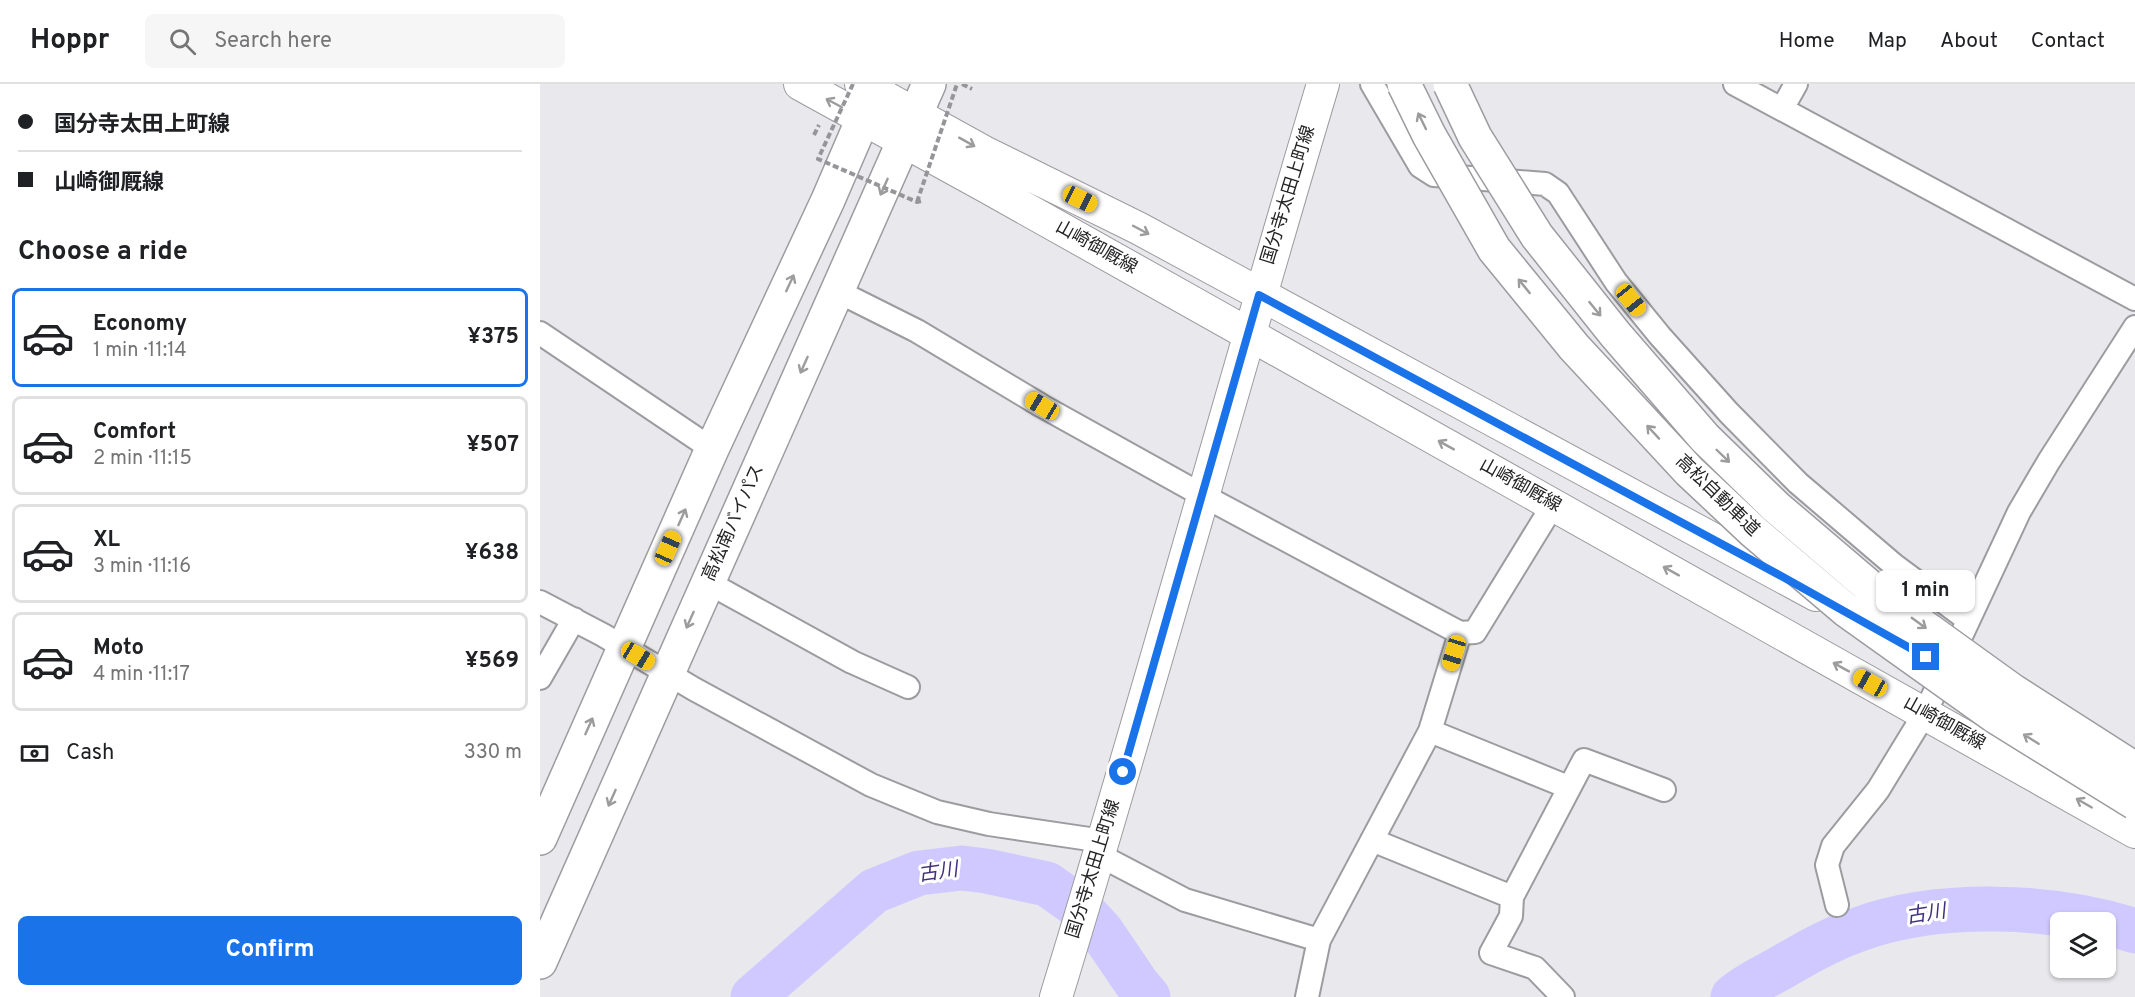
<!DOCTYPE html>
<meta charset="utf-8">
<style>
body{margin:0;font-family:Overpass,"Noto Sans JP",sans-serif;background:#f6f6f6;color:#202124;height:100vh;display:flex;flex-direction:column;font-size:22px;white-space:nowrap}
*{box-sizing:border-box;margin:0}
p{font-size:20px;color:#757577}
.icon{flex:none;width:33px;height:33px;fill:none;stroke:currentColor;stroke-width:2;stroke-linecap:round;stroke-linejoin:round}
.map{position:relative;flex:1;overflow:hidden}
.side{display:flex;flex-direction:column;background:#fff;width:540px}
.side>*{flex:none}
.guide{display:grid;align-content:center;height:132px;padding:0 18px;background:#fff}
.controls{position:absolute;left:1510px;top:828px;display:grid;gap:12px}
.controls a{display:grid;place-items:center;width:66px;height:66px;border-radius:9px;background:#fff;box-shadow:0 2px 4px #0004;font-size:30px}
.end{position:absolute;width:27px;height:27px;margin:-14px;border:8px solid #1a73e8;background:#fff;box-shadow:0 0 0 3px #fff}
.from{border-radius:50%}
.bubble{position:absolute;height:42px;border-radius:9px;background:#fff;box-shadow:0 2px 4px #0004;font-size:20px;font-weight:700;line-height:42px;text-align:center}
.car{position:absolute;width:18px;height:36px;margin:-18px -9px;border-radius:8px;box-shadow:0 0 4px 2px #0007;background:linear-gradient(#f5c518 24%,#345 0 40%,#f5c518 0 76%,#345 0 86%,#f5c518 0)}
.guide b{display:flex;align-items:center;gap:21px;height:57px;font-size:22px}
.guide b+b{border-top:2px solid #e0e0e0}
.guide i{width:15px;height:15px;background:#202124}
ul{padding:0;list-style:none}
li{display:flex;align-items:center;gap:18px;height:99px;margin:0 12px 9px;padding:0 6px;border:3px solid #e0e0e0;border-radius:9px}
li div{flex:1}
li b{display:block;font-size:22px}
li em{font-style:normal;font-weight:700}
li.current{border-color:#1a73e8}
li>.icon{width:54px;height:54px;stroke-width:1.5}
h2{padding:0 18px;font-size:27px;line-height:72px}
.pay{display:flex;align-items:center;gap:15px;height:66px;padding:0 18px;font-size:22px}
.pay p{margin-inline-start:auto}
.cta{display:flex;gap:12px;margin-top:auto;padding:12px 18px}
.cta a{flex:1;height:69px;border-radius:9px;background:#1a73e8;color:#fff;font-size:24px;font-weight:700;line-height:69px;text-align:center}
header{display:flex;align-items:center;gap:36px;box-sizing:border-box;height:84px;padding:0 30px;background:#fff;border-bottom:2px solid #e0e0e0}
header strong{font-size:28px}
nav{display:flex;gap:33px;margin-inline-start:auto;font-size:21px}
.search{width:420px;height:54px;background:#f6f6f6;display:flex;align-items:center;gap:15px;box-sizing:border-box;padding:0 21px;border-radius:9px;color:#757577;font-size:22px}
main{display:flex;flex:1;min-height:0}
.map>svg:first-child{display:block}
.lines{fill:none;stroke-linecap:round;stroke-linejoin:round}
.river{stroke:#d0c9ff;stroke-width:45}
.street-casing{stroke:#9c9ca0;stroke-width:26}
.secondary-casing{stroke:#9c9ca0;stroke-width:34}
.highway-casing{stroke:#9c9ca0;stroke-width:36}
.path{stroke:#969599;stroke-width:4;stroke-dasharray:6 3;stroke-linecap:butt}
.street{stroke:#fff;stroke-width:22}
.secondary{stroke:#fff;stroke-width:32}
.highway{stroke:#fff;stroke-width:33}
.highway-bridge-casing{stroke:#9c9ca0;stroke-width:36;stroke-linecap:butt}
.path-bridge{stroke:#969599;stroke-width:4;stroke-dasharray:6 3;stroke-linecap:butt}
.highway-bridge{stroke:#fff;stroke-width:33}
.oneway{stroke:#9c9c9c}
.route{stroke:#1a73e8;stroke-width:8}
.labels{text-anchor:middle;dominant-baseline:central;stroke-width:6;stroke-linejoin:round;paint-order:stroke}
.street-label{font-size:18px;fill:#232224;stroke:#fff}
.water-label{font-size:20px;font-style:italic;fill:#42307b;stroke:#fff}
</style>
<header>
<strong>Hoppr</strong>
<div class="search"><svg class="icon" aria-label="search" viewBox="0 0 24 24"><circle cx="10" cy="10" r="6"/><path d="M15 15l6 6"/></svg>Search here</div>
<nav><a>Home</a><a>Map</a><a>About</a><a>Contact</a></nav>
</header>
<main>
<section class="side">
<div class="guide">
<b><i class="from"></i>国分寺太田上町線</b>
<b><i></i>山崎御厩線</b>
</div>
<h2>Choose a ride</h2>
<ul>
<li class="current"><svg class="icon" aria-label="car" viewBox="0 0 24 24"><path d="M5 17H2v-5l4-1 3-4h7l3 4 3 1v5h-3M9 17h6M6 11h13"/><circle cx="7" cy="17" r="2"/><circle cx="17" cy="17" r="2"/></svg><div><b>Economy</b><p>1 min · 11:14</p></div><em>¥375</em></li>
<li><svg class="icon" aria-label="car" viewBox="0 0 24 24"><path d="M5 17H2v-5l4-1 3-4h7l3 4 3 1v5h-3M9 17h6M6 11h13"/><circle cx="7" cy="17" r="2"/><circle cx="17" cy="17" r="2"/></svg><div><b>Comfort</b><p>2 min · 11:15</p></div><em>¥507</em></li>
<li><svg class="icon" aria-label="car" viewBox="0 0 24 24"><path d="M5 17H2v-5l4-1 3-4h7l3 4 3 1v5h-3M9 17h6M6 11h13"/><circle cx="7" cy="17" r="2"/><circle cx="17" cy="17" r="2"/></svg><div><b>XL</b><p>3 min · 11:16</p></div><em>¥638</em></li>
<li><svg class="icon" aria-label="car" viewBox="0 0 24 24"><path d="M5 17H2v-5l4-1 3-4h7l3 4 3 1v5h-3M9 17h6M6 11h13"/><circle cx="7" cy="17" r="2"/><circle cx="17" cy="17" r="2"/></svg><div><b>Moto</b><p>4 min · 11:17</p></div><em>¥569</em></li>
</ul>
<div class="pay"><svg class="icon" aria-label="cash" viewBox="0 0 24 24"><path d="M3 7h18v10H3z"/><circle cx="12" cy="12" r="2"/></svg>Cash<p>330 m</p></div>
<div class="cta"><a>Confirm</a></div>
</section>
<div class="map">
<svg width="1595" height="913" viewBox="0 0 1595 913">
<rect width="100%" height="100%" fill="#e9e8ed"/>
<g class="lines">
<!-- river -->
<path class="river" d="M 213,913 L 334,807 L 379,789 L 422,784 L 446,787 L 507,800 L 538,822 L 561,847 L 597,900 L 608,913
M 1193,913 C 1208,900 1227,892 1244,882 C 1268,868 1291,855 1317,846 C 1398,816 1514,820 1595,847"/>
<defs>
<path id="street" d="M 832,0 L 880,82 L 894,91 L 1005,100 L 1018,109 L 1076,198 L 1120,252 L 1189,329 L 1258,399 L 1354,481 L 1428,536
M 1195,0 L 1595,215
M 1242,25 L 1256,0
M 297,207 L 377,247 L 502,322 L 662,411 L 920,549 L 890,647 L 779,856 L 767,913
M 0,249 L 172,365
M 167,498 L 312,578 L 368,603
M 0,518 L 63,551 L 154,605 L 331,701 L 397,728 L 449,740 L 563,757
M 920,549 L 935,548 L 1013,421
M 1422,550 L 1479,428 L 1509,377 L 1595,243
M 0,594 L 34,535
M 890,647 L 1028,703
M 832,756 L 972,813
M 559,771 L 645,816 L 779,856
M 1297,821 L 1287,781 L 1293,762 L 1338,706 L 1385,629 L 1407,582
M 1023,913 L 995,884 L 951,869 L 971,832 L 972,813 L 1044,676 L 1124,706"/>
<path id="secondary" d="M 260,0 L 447,103 L 1595,748
M 321,0 L 444,68 L 598,144 L 1276,511
M 516,913 C 609,610 692,304 783,0"/>
<path id="highway" d="M 0,754 L 172,365 L 288,116 L 338,0
M 0,878 L 389,0"/>
</defs>
<!-- street casing -->
<use href="#street" class="street-casing"/>
<!-- secondary casing -->
<use href="#secondary" class="secondary-casing"/>
<!-- highway casing -->
<use href="#highway" class="highway-casing"/>
<!-- path -->
<path class="path" d="M 422,0 L 432,5
M 274,51 L 279,41"/>
<!-- street -->
<use href="#street" class="street"/>
<!-- secondary -->
<use href="#secondary" class="secondary"/>
<!-- highway -->
<use href="#highway" class="highway"/>
<defs>
<path id="highway-bridge" d="M 864,0 L 889,51 L 954,165 L 1034,263 L 1149,387 L 1214,448 L 1306,526 L 1456,633 L 1595,719
M 910,0 L 935,53 L 997,152 L 1075,250 L 1165,354 L 1236,423 L 1337,509 L 1473,607 L 1595,685"/>
</defs>
<!-- highway-bridge casing -->
<use href="#highway-bridge" class="highway-bridge-casing"/>
<!-- path-bridge -->
<path class="path-bridge" d="M 313,0 L 278,75 L 377,118 L 381,117
M 377,118 L 417,0"/>
<!-- highway-bridge -->
<use href="#highway-bridge" class="highway-bridge"/>
</g>
<!-- one-way arrows -->
<defs><path id="oneway-shaft" d="M-6 0H5M1.5-3L5.5 0L1.5 3" fill="none" stroke-width="1.6" stroke-linecap="round" stroke-linejoin="round" transform="scale(1.5)"/></defs>
<g class="oneway">
<use href="#oneway-shaft" transform="translate(294 19) rotate(-152)"/>
<use href="#oneway-shaft" transform="translate(882 37) rotate(-116)"/>
<use href="#oneway-shaft" transform="translate(427 58) rotate(29)"/>
<use href="#oneway-shaft" transform="translate(344 103) rotate(114)"/>
<use href="#oneway-shaft" transform="translate(601 146) rotate(28)"/>
<use href="#oneway-shaft" transform="translate(250 199) rotate(-65)"/>
<use href="#oneway-shaft" transform="translate(984 202) rotate(-129)"/>
<use href="#oneway-shaft" transform="translate(1055 225) rotate(51)"/>
<use href="#oneway-shaft" transform="translate(264 281) rotate(114)"/>
<use href="#oneway-shaft" transform="translate(1113 348) rotate(-133)"/>
<use href="#oneway-shaft" transform="translate(906 361) rotate(-151)"/>
<use href="#oneway-shaft" transform="translate(1183 372) rotate(44)"/>
<use href="#oneway-shaft" transform="translate(142 433) rotate(-66)"/>
<use href="#oneway-shaft" transform="translate(1131 487) rotate(-151)"/>
<use href="#oneway-shaft" transform="translate(150 536) rotate(114)"/>
<use href="#oneway-shaft" transform="translate(1379 539) rotate(36)"/>
<use href="#oneway-shaft" transform="translate(1301 583) rotate(-151)"/>
<use href="#oneway-shaft" transform="translate(49 642) rotate(-66)"/>
<use href="#oneway-shaft" transform="translate(1491 655) rotate(-148)"/>
<use href="#oneway-shaft" transform="translate(72 714) rotate(114)"/>
<use href="#oneway-shaft" transform="translate(1544 719) rotate(-150)"/>
</g>
<g class="lines">
<!-- route -->
<path class="route" d="M 583,688 L 719,211 L 1243,493 L 1386,573"/>
</g>
<g class="labels">
<!-- street labels -->
<g class="street-label">
<text transform="translate(749 111) rotate(-73)">国分寺太田上町線</text>
<text transform="translate(556 164) rotate(29)">山崎御厩線</text>
<text transform="translate(980 402) rotate(29)">山崎御厩線</text>
<text transform="translate(1177 412) rotate(44)">高松自動車道</text>
<text transform="translate(194 439) rotate(-66)">高松南バイパス</text>
<text transform="translate(1404 640) rotate(29)">山崎御厩線</text>
<text transform="translate(554 785) rotate(-73)">国分寺太田上町線</text>
</g>
<!-- water labels -->
<g class="water-label">
<text transform="translate(398 789) rotate(-8)">古川</text>
<text transform="translate(1386 831) rotate(-9)">古川</text>
</g>
</g>
</svg>
<div class="controls">
<a><svg class="icon" aria-label="layers" viewBox="0 0 24 24"><path d="M12 4l9 5-9 5-9-5zM3 14l9 5 9-5"/></svg></a>
</div>
<i class="end from" style="left:583px;top:688px"></i>
<i class="end" style="left:1386px;top:573px"></i>
<div class="bubble" style="left:1336px;top:486px;width:99px">1 min</div>
<i class="car" style="left:540px;top:115px;rotate:116deg"></i>
<i class="car" style="left:1091px;top:216px;rotate:141deg"></i>
<i class="car" style="left:502px;top:322px;rotate:301deg"></i>
<i class="car" style="left:128px;top:464px;rotate:24deg"></i>
<i class="car" style="left:914px;top:569px;rotate:197deg"></i>
<i class="car" style="left:98px;top:572px;rotate:121deg"></i>
<i class="car" style="left:1330px;top:599px;rotate:299deg"></i>
</div>
</main>
